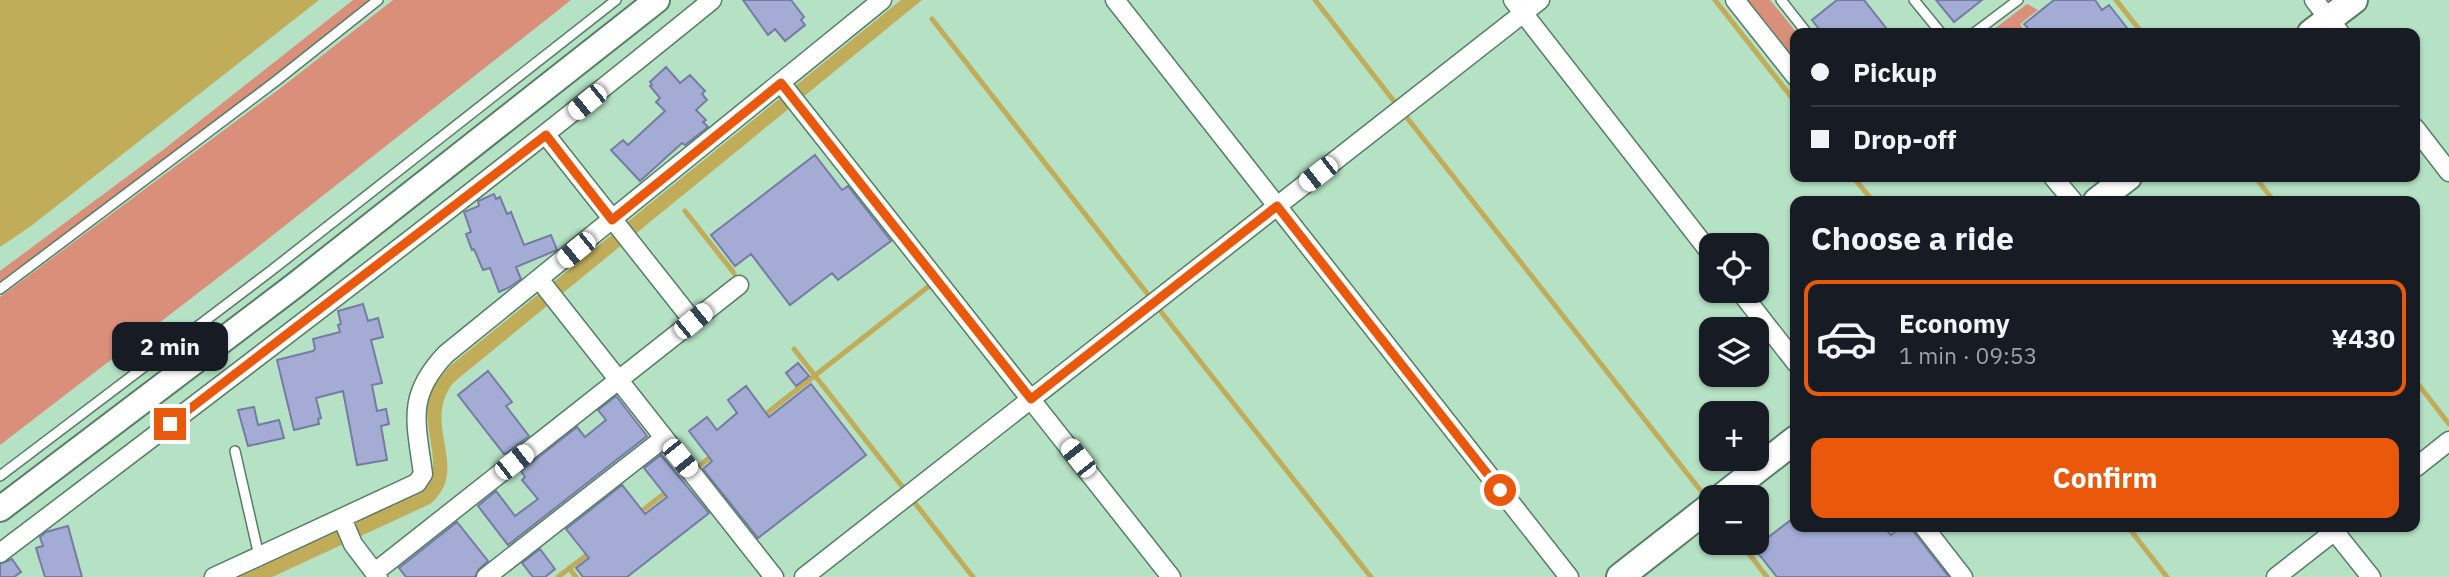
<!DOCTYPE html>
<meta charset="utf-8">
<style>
body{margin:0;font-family:"IBM Plex Sans",sans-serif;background:#242831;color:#f1f3f6;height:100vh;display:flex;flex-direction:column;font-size:26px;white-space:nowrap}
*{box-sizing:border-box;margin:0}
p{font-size:23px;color:#9ea1a6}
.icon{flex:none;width:38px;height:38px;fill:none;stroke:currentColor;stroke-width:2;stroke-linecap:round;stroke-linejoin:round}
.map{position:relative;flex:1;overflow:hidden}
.details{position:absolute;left:1790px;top:196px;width:630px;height:336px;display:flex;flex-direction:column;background:#171b24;border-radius:14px;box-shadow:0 2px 5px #0004}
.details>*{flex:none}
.hud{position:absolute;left:1790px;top:28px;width:630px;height:154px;border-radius:14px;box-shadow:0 2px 5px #0004;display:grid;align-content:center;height:154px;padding:0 21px;background:#171b24}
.tools{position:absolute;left:1699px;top:233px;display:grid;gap:14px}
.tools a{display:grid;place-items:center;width:70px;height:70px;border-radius:14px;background:#171b24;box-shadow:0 2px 5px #0004;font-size:35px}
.end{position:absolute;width:32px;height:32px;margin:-16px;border:9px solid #ea580c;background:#fff;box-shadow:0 0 0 4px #fff}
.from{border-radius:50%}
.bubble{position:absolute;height:49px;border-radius:14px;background:#171b24;box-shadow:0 2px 5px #0004;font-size:23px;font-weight:800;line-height:49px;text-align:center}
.car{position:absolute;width:21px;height:42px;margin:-21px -10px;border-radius:9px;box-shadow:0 0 5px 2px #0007;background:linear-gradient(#fff 24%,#345 0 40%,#fff 0 76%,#345 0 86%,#fff 0)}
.hud b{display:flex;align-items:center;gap:24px;height:66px;font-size:26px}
.hud b+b{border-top:2px solid #363941}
.hud i{width:18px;height:18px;background:#f1f3f6}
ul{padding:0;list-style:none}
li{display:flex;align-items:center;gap:21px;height:116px;margin:0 14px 10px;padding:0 7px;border:4px solid #363941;border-radius:14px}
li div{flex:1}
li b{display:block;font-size:26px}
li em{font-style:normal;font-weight:800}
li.current{border-color:#ea580c}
li>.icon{width:63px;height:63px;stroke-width:1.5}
h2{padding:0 21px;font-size:32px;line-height:84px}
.action{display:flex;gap:14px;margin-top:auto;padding:14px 21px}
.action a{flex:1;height:80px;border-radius:14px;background:#ea580c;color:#fff;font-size:28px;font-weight:800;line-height:80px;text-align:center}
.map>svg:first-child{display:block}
.green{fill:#d98f7a}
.water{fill:#c0ac59}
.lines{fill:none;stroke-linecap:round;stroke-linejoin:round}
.stream{stroke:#c0ac59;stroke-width:5}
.building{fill:#a4acd6;stroke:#757ca3;stroke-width:2}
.lane-casing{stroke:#557e65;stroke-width:12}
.street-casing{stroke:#557e65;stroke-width:21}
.secondary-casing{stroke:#557e65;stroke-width:28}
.primary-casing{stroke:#557e65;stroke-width:30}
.lane{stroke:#fff;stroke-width:9}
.street{stroke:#fff;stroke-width:18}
.secondary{stroke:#fff;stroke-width:24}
.primary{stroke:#fff;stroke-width:26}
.route{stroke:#ea580c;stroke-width:9}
</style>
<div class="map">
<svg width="2449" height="577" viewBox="0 0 2449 577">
<rect width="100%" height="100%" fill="#b5e1c4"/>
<!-- green -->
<path class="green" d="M 353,0 L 371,0 L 272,79 L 0,283 L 0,271 L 163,150 Z
M 393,0 L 571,0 L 254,250 L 0,445 L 0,297 L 282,87 Z
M 1745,0 L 1770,0 L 1797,33 L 1795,64 Z
M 2027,4 L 2038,10 L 2020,24 L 2026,33 L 1989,33 Z"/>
<!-- water -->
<path class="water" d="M 0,0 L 319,0 L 31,226 L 0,247 Z
M 901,0 L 922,0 L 460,377 C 457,380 451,384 449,389 C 425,428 470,472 430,504 L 272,577 L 239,577 L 426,488 C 445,465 419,423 430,394 C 435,383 442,375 450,366 Z"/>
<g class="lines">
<!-- stream -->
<path class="stream" d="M 1315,0 L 1397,105
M 1715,0 L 1796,103
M 2116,0 L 2142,33
M 932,19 L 1150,297
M 1404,114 L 1701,491
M 1853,177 L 1873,201
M 2255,177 L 2274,201
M 685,211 L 734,273
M 1158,308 L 1371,577
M 794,349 L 905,490
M 2415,380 L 2449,424
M 762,417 L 933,283
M 699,466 L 713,455
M 911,498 L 973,577
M 638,514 L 669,490
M 2128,527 L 2167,577
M 1740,542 L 1767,577
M 569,568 L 576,577
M 558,577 L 592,551"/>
</g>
<!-- building -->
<path class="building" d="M 743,0 L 791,0 L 804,17 L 801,20 L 805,25 L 785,41 L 775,29 L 768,35 Z
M 1837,0 L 1864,0 L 1890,33 L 1822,33 L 1812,20 Z
M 1936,0 L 1982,0 L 1954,22 Z
M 2054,0 L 2095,0 L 2102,10 L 2109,5 L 2131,33 L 2032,33 L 2024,24 Z
M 666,67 L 680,83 L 690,75 L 705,91 L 702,94 L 707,100 L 696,110 L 706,120 L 703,122 L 708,127 L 685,145 L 682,143 L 640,181 L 611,150 L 623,140 L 628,145 L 665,111 L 656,102 L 660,98 L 650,86 L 652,85 L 650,82 Z
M 815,155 L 842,190 L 848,186 L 891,241 L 838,280 L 832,273 L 790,305 L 751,254 L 735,266 L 711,235 Z
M 494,194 L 496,199 L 500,197 L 507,214 L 511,212 L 524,245 L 551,235 L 557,250 L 516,267 L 521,279 L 510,287 L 499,292 L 490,268 L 483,270 L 474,249 L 472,250 L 466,234 L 471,232 L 464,212 L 479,206 L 478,201 Z
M 363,304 L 368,321 L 378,318 L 383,337 L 371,340 L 382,383 L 372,385 L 377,411 L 386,409 L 389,424 L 381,426 L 387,460 L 357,465 L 343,391 L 316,398 L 321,418 L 318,419 L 319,424 L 294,430 L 277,360 L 313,351 L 315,349 L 313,339 L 340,332 L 338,325 L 341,324 L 338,311 Z
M 798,363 L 809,376 L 796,386 L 786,373 Z
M 488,371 L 512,402 L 506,406 L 529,436 L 507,453 L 504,454 L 458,395 Z
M 811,384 L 866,455 L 758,538 L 703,469 L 712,461 L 689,431 L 707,417 L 717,430 L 737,413 L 728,400 L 746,386 L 769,417 Z
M 616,396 L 647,436 L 508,545 L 478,506 L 496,491 L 515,516 L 538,499 L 522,480 L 525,477 L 521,471 L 577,427 L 585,437 L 606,420 L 598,410 Z
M 254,407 L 258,425 L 279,420 L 284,438 L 248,446 L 238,410 Z
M 661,455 L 709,513 L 627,577 L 583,577 L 576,568 L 589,558 L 566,529 L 622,485 L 645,514 L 667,497 L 644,468 Z
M 1796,516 L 1796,527 L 1884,527 L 1891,535 L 1901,527 L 1910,527 L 1949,577 L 1777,577 L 1754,548 Z
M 457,522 L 488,561 L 479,569 L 475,577 L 406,577 L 399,568 Z
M 68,526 L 82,577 L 45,577 L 36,548 L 43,546 L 40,537 L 46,532 Z
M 540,549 L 555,569 L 545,577 L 533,577 L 522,563 Z
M 12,559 L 21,572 L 14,577 L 0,577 L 0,564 Z"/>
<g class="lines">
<defs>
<path id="lane" d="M 1781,0 L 1807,33
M 1914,0 L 1941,33
M 1974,33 L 2018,0
M 0,289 L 276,81 L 378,0
M 235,451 L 259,556
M 0,476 L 272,270 L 616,0"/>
<path id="street" d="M 1115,0 L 1569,577
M 1513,0 L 1712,255
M 1735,0 L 1796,77
M 2314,0 L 2340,33
M 781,83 L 1171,577
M 2415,128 L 2449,172
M 546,135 L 693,321
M 2053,177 L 2073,201
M 539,279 L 774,577
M 1739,290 L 1796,363
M 2415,468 L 2449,441
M 342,518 L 353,544 L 378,577
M 1924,527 L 1963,577
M 2331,527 L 2371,577
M 0,553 C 240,371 479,190 712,0
M 375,572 L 739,285
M 214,577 L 417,483 L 423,474 C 416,421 406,396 446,354 L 882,0
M 486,577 L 664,438
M 804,577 L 1540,0
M 2276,577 L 2340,527"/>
<path id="secondary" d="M 0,509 L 294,286 L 657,0"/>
<path id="primary" d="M 2311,33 L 2354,0
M 2097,201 L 2128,177
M 1722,497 L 1796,439
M 1620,577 L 1712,505"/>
</defs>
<!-- lane casing -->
<use href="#lane" class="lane-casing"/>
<!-- street casing -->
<use href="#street" class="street-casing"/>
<!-- secondary casing -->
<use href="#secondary" class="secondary-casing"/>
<!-- primary casing -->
<use href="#primary" class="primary-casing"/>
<!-- lane -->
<use href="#lane" class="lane"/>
<!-- street -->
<use href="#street" class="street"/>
<!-- secondary -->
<use href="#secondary" class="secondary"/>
<!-- primary -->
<use href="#primary" class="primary"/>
</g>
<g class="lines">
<!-- route -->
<path class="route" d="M 170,424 L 546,135 L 612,220 L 781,83 L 1031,399 L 1277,206 L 1500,490"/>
</g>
</svg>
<div class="tools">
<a><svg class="icon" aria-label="locate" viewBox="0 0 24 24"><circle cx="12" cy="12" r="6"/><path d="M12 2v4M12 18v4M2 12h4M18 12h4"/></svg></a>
<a><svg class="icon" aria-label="layers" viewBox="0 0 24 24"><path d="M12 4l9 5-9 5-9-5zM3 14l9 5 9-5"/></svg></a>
<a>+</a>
<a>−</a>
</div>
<i class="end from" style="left:1500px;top:490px"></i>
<i class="end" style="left:170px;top:424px"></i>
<div class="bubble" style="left:112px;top:322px;width:116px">2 min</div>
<i class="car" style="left:587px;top:102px;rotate:231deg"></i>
<i class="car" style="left:1318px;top:174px;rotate:232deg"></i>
<i class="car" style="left:576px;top:250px;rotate:231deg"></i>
<i class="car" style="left:693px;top:321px;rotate:51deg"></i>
<i class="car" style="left:680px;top:458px;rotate:141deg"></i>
<i class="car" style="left:1078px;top:458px;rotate:322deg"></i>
<i class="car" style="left:514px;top:462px;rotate:52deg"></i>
<div class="hud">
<b><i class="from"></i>Pickup</b>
<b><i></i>Drop-off</b>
</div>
<section class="details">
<h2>Choose a ride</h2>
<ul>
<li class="current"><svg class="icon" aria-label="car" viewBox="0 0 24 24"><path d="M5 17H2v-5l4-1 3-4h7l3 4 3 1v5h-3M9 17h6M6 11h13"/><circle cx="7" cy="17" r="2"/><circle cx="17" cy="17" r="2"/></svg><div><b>Economy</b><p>1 min · 09:53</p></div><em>¥430</em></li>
</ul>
<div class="action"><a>Confirm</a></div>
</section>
</div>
